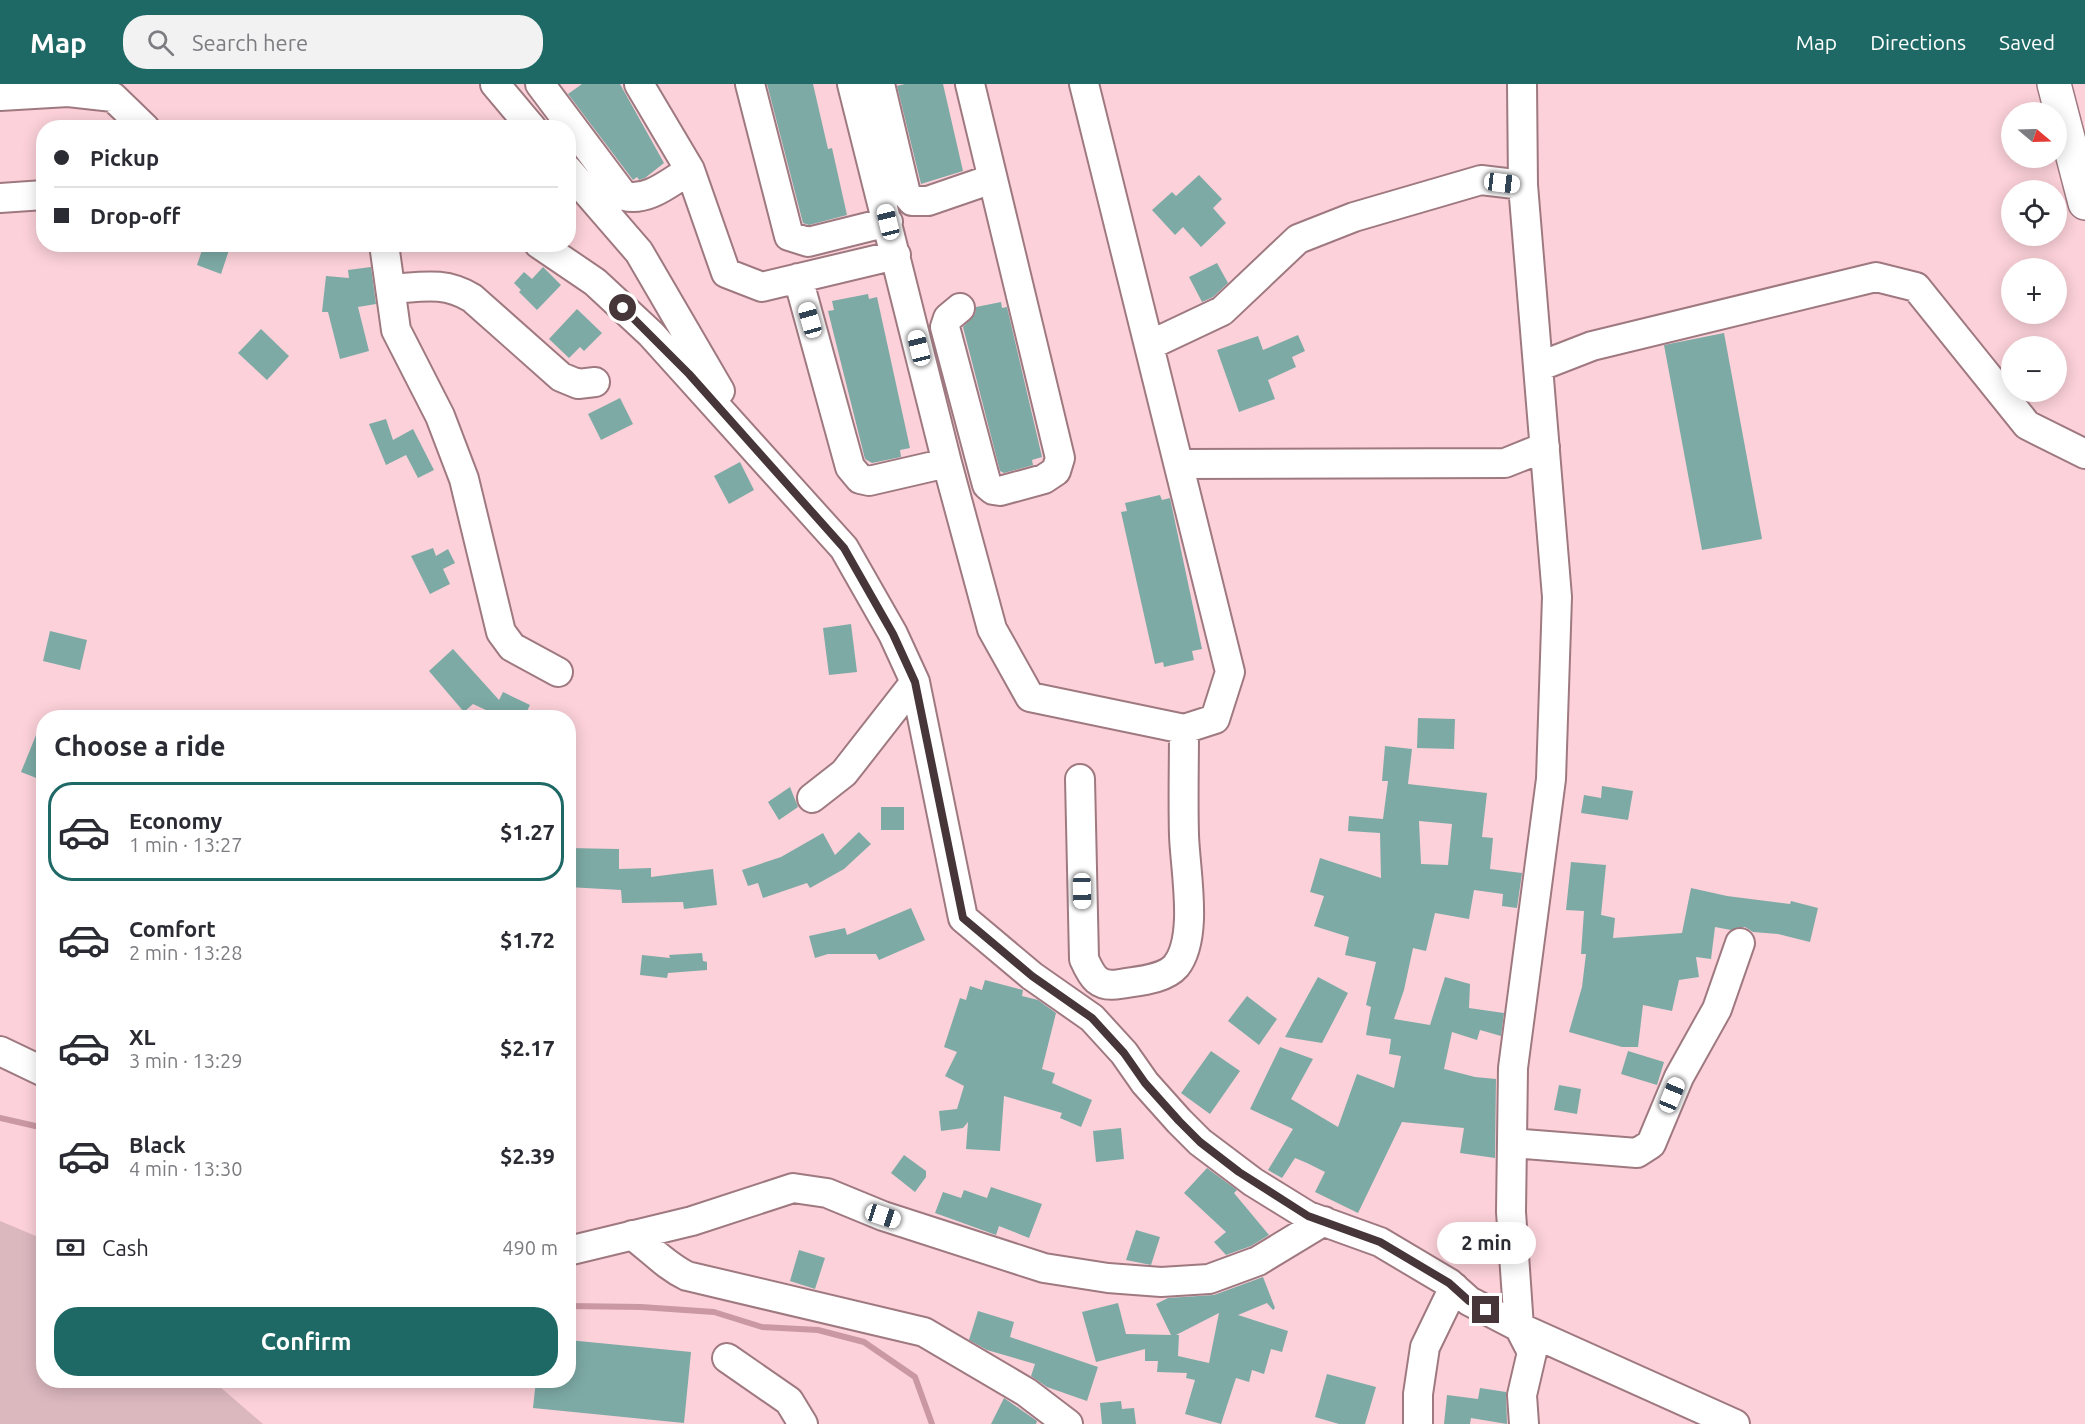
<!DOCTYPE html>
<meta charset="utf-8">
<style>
body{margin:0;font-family:Ubuntu,sans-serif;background:#f2f2f3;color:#2b2b33;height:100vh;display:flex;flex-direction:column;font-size:22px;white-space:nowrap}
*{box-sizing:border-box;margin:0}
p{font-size:20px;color:#7c7c81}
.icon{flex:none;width:33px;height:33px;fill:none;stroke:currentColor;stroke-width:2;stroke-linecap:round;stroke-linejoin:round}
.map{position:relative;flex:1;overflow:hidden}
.drawer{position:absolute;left:36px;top:626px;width:540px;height:678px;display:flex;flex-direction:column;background:#fff;border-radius:24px;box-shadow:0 3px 15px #0003}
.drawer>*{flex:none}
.top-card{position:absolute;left:36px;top:36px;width:540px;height:132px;border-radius:24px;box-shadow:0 3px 15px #0003;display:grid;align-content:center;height:132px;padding:0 18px;background:#fff}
.needle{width:39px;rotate:109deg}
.fabs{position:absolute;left:2001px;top:18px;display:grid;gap:12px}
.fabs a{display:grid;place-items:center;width:66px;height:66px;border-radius:50%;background:#fff;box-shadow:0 3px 15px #0003;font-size:30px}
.end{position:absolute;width:27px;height:27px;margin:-14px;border:8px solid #463639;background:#fff;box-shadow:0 0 0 3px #fff}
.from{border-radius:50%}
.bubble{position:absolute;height:42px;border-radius:21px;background:#fff;box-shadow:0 3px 15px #0003;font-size:20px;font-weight:600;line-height:42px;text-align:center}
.car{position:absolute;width:18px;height:36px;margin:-18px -9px;border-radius:8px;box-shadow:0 0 4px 2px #0007;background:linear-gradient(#fff 24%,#345 0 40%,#fff 0 76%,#345 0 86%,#fff 0)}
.top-card b{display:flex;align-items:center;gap:21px;height:57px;font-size:22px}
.top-card b+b{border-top:2px solid #e1e1e2}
.top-card i{width:15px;height:15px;background:#2b2b33}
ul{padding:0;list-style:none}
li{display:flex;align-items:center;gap:18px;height:99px;margin:0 12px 9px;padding:0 6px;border:3px solid transparent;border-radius:24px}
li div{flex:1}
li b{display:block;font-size:22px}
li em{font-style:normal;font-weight:600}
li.selected{border-color:#1e6965}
li>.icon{width:54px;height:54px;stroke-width:1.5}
h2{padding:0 18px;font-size:27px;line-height:72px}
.pay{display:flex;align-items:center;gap:15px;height:66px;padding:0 18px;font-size:22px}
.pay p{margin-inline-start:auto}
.button{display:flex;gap:12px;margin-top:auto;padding:12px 18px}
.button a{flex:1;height:69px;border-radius:24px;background:#1e6965;color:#fff;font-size:24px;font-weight:600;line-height:69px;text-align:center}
header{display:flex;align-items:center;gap:36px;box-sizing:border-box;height:84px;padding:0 30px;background:#1e6965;color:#fff}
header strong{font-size:28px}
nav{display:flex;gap:33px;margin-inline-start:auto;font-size:21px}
.search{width:420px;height:54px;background:#f2f2f3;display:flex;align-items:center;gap:15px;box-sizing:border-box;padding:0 21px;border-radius:24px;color:#7c7c81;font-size:22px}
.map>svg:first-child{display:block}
.green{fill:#dbb7be}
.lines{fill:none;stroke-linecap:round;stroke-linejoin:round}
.stream{stroke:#ca98a2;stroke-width:6}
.building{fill:#7daaa5;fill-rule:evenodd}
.minor-casing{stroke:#9f7980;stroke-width:32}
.major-casing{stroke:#9f7980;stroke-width:36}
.minor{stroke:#fff;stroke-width:28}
.major{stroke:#fff;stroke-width:33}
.route{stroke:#463639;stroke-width:8}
</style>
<header>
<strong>Map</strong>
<div class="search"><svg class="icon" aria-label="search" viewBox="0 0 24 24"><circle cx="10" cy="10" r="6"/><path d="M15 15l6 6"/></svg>Search here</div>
<nav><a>Map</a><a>Directions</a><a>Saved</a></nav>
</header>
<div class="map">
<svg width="2085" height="1340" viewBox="0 0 2085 1340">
<rect width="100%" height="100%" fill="#fcd1d9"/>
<!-- green -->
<path class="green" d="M 0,1137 L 43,1155 L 44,1296 L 212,1296 L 263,1340 L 0,1340 Z"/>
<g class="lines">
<!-- stream -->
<path class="stream" d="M 0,1034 L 44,1044
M 568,1222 L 641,1223 L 714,1228 L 762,1243 L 818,1246 L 864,1258 L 915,1293 L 932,1340"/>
</g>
<!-- building -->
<path class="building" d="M 582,0 L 620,0 L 664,79 L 645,94 L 639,96 L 637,93 L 633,96 L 568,10 Z
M 767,0 L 813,0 L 828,65 L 832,64 L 847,131 L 809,141 L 803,139 Z
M 905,0 L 943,0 L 963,87 L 921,100 L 897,2 Z
M 1199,91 L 1222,115 L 1213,124 L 1226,139 L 1201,163 L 1183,143 L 1175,151 L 1152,126 L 1172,108 L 1176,112 Z
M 204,160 L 231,160 L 221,190 L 197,181 Z
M 1217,179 L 1228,199 L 1213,213 L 1202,218 L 1189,193 Z
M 371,183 L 376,220 L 358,223 L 369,267 L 340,275 L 328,228 L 322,228 L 326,192 L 349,194 L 348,186 Z
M 543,183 L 561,201 L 537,226 L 519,208 L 521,206 L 514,199 L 524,188 L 532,195 Z
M 868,210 L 869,215 L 877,213 L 910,364 L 900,366 L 901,373 L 872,379 L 865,375 L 828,227 L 834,226 L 832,217 Z
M 1001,218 L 1002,224 L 1007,223 L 1042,373 L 1032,376 L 1033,381 L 1004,389 L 1000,387 L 963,243 L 975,230 L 976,223 Z
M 577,225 L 602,249 L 584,267 L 580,263 L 569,274 L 549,255 Z
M 261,245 L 289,272 L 267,296 L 238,269 Z
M 1724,249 L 1762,455 L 1702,466 L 1664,261 Z
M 1298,251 L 1305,267 L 1292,273 L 1296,283 L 1268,296 L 1275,315 L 1239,328 L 1217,266 L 1258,252 L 1263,266 Z
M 620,314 L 633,340 L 601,356 L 588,330 Z
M 386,335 L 393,356 L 413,345 L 434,386 L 418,394 L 406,371 L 386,381 L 369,340 Z
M 740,378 L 754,406 L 729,420 L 714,392 Z
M 1160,411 L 1162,416 L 1170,414 L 1202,565 L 1192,567 L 1194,576 L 1164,583 L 1163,578 L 1155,580 L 1121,428 L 1127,427 L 1125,419 Z
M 433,464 L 436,472 L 448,465 L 455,479 L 443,485 L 450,500 L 430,510 L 411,472 Z
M 851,540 L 857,588 L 829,591 L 823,544 Z
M 50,547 L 87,556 L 80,586 L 43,577 Z
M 453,565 L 499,616 L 503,608 L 530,621 L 524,633 L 501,633 L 473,620 L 464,628 L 429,587 Z
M 43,634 L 44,634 L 44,697 L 21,688 Z
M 1418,634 L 1455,635 L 1454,665 L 1417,664 Z
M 1385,662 L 1412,665 L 1408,700 L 1487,709 L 1482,753 L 1493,754 L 1490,785 L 1522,789 L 1517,824 L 1502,822 L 1503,810 L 1474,806 L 1469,835 L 1435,829 L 1426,867 L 1413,864 L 1404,906 L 1394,935 L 1430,941 L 1445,893 L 1470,900 L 1469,924 L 1504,929 L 1501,952 L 1480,946 L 1477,956 L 1452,948 L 1444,985 L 1475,993 L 1496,995 L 1495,1074 L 1460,1069 L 1464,1044 L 1402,1038 L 1358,1129 L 1315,1108 L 1325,1088 L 1307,1079 L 1295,1074 L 1282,1094 L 1268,1086 L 1293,1045 L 1250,1025 L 1280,963 L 1313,975 L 1291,1015 L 1338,1043 L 1357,990 L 1394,1004 L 1401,972 L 1389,970 L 1391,955 L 1366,951 L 1371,923 L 1366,921 L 1376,878 L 1345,871 L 1349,853 L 1314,842 L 1324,812 L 1310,808 L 1320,774 L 1381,794 L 1380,749 L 1348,747 L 1349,732 L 1383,735 L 1388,697 L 1382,697 ZM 1419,737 L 1452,740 L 1448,781 L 1421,780 Z
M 1602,702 L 1633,707 L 1628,736 L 1581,729 L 1584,711 L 1601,714 Z
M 790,703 L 798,723 L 779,736 L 768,718 Z
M 881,723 L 904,723 L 904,746 L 881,746 Z
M 859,748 L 871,760 L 844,785 L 810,804 L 807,799 L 763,814 L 758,799 L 748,802 L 742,786 L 781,773 L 823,749 L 835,771 Z
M 568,764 L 619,765 L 619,785 L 651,784 L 651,793 L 713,785 L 717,821 L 684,825 L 683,818 L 622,819 L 621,806 L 568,803 Z
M 1571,778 L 1606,781 L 1601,831 L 1615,834 L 1613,854 L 1682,849 L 1691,804 L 1727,812 L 1790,820 L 1791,817 L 1818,824 L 1810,858 L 1778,850 L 1753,848 L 1745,843 L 1731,846 L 1715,843 L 1711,875 L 1696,873 L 1699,893 L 1679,896 L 1672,927 L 1643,921 L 1638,963 L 1622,963 L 1569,948 L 1582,903 L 1586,870 L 1581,870 L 1584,827 L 1566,826 Z
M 911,824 L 925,856 L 879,876 L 876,870 L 828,870 L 815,874 L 809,852 L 845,844 L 847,851 Z
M 702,869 L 703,877 L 707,878 L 707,886 L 668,889 L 667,894 L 640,891 L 642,871 L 670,874 L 669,871 Z
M 1318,893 L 1348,909 L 1322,959 L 1285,953 Z
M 985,896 L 1023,906 L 1022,912 L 1038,916 L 1056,929 L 1042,985 L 1055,989 L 1052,999 L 1092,1016 L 1081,1043 L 1060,1034 L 1062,1029 L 1004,1012 L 1000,1067 L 966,1065 L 968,1038 L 963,1044 L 941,1047 L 939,1027 L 957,1025 L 964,1002 L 945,992 L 957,968 L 944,963 L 960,914 L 966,916 L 970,902 L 982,906 Z
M 1247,912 L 1277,935 L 1259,961 L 1228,937 Z
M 1211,967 L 1240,987 L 1210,1030 L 1181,1009 Z
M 1628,967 L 1664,978 L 1657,1001 L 1621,990 Z
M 1559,1001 L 1581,1005 L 1577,1030 L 1554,1026 Z
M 1121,1044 L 1124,1075 L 1096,1078 L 1093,1047 Z
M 904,1071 L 926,1087 L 926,1093 L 915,1108 L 891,1089 Z
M 1207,1084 L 1237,1106 L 1234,1109 L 1269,1151 L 1251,1162 L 1226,1171 L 1214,1158 L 1226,1148 L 1184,1109 Z
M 991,1103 L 1042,1120 L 1029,1154 L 999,1142 L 996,1151 L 935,1129 L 943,1108 L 961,1114 L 964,1106 L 987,1114 Z
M 1136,1146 L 1160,1153 L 1151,1181 L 1126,1176 Z
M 799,1166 L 825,1174 L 815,1205 L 790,1197 Z
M 1263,1193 L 1275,1224 L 1273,1226 L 1267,1219 L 1238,1231 L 1288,1247 L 1282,1268 L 1271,1265 L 1264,1290 L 1252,1286 L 1249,1298 L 1236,1294 L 1221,1340 L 1185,1330 L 1195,1296 L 1186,1294 L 1187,1289 L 1157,1288 L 1158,1277 L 1145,1277 L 1145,1265 L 1096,1278 L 1082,1228 L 1118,1219 L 1126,1250 L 1171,1251 L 1156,1220 L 1168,1214 L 1214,1211 ZM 1219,1229 L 1209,1279 L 1178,1272 L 1179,1251 L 1176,1251 Z
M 978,1227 L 1014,1238 L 1010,1253 L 1098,1283 L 1087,1317 L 1047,1303 L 1031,1292 L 1035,1280 L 987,1266 L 969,1256 Z
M 568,1256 L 691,1268 L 684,1339 L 533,1324 L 536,1296 L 568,1296 Z
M 1327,1290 L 1376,1303 L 1365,1340 L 1339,1340 L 1315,1333 Z
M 1480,1304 L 1506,1308 L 1507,1340 L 1471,1334 L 1470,1340 L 1444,1340 L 1447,1311 L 1478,1315 Z
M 1004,1314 L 1037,1337 L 1036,1340 L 991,1340 Z
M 1121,1317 L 1122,1325 L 1134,1324 L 1136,1340 L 1102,1340 L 1100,1319 Z"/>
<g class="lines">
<defs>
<path id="minor" d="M 495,0 L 532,44
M 540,0 L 624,112 C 648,118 670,98 690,86
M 639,0 L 690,86 L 726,189 L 762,203 L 896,171
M 750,0 L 789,152 L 808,158 L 888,138
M 852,0 L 947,379 L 992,545 L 1030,613 L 1184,645 L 1215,635 L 1230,588 L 1084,0
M 880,0 L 906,110 L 912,117 L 928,117 L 992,95
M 1522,0 L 1523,101 L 1557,513 L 1551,695 L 1513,984 L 1511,1128 L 1519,1243 L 1532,1268 L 1522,1311 L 1524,1340
M 0,12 L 68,8 L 113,13 L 145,44
M 568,86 L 639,168 L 720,307
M 0,114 L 44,111
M 384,160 L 396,246 L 440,332 L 464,395 L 501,548 L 512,563 L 558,588
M 539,160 L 595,198 L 651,250 L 844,464 L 893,550 L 915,598 L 963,834 L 1032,892 L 1092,934 L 1124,969 L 1145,999 L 1179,1037 L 1200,1058 L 1253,1098 L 1308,1132 L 1380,1158 L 1449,1199 L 1469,1217 L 1519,1243 L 1735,1340
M 798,194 L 850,383 L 860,395 L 869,397 L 947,379
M 391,205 C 422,203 444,197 472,214 L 561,293 L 578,300 L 595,298
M 960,224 L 948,234 L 945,243 L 987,401 L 993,406 L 1000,407 L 1044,395 L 1056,387 L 1060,374 L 970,0
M 1150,261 L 1222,227 L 1298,155 L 1354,133 L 1481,96 L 1523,101
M 1538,283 L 1592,262 L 1876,193 L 1916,203 L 2027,341 L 2085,370
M 1180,380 L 1505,379 L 1545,363
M 1080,695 L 1084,875 C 1092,893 1098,904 1120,900 C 1136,897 1164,896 1176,882 C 1199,853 1185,786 1184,751 C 1183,716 1184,681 1184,645
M 812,714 L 844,689 L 915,598
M 0,967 L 44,988
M 1512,1059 L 1637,1069 L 1651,1060 L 1679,993 L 1717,925 L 1740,859
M 632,1151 C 651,1165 666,1182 687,1192 L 924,1248 L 1026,1308 L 1068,1340
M 568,1167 L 692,1137 L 793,1104 L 827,1109 L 883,1132 L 1044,1184 L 1108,1194 L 1161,1198 L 1209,1195 L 1258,1177 L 1324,1137
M 727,1274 L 789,1317 L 803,1340
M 1418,1340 L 1418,1310 L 1425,1263 L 1454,1203"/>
<path id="major" d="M 2054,0 L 2085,119"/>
</defs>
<!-- minor casing -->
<use href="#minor" class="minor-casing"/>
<!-- major casing -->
<use href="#major" class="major-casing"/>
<!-- minor -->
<use href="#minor" class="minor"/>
<!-- major -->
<use href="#major" class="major"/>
</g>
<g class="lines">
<!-- route -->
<path class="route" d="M 623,224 L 689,290 L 844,464 L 893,550 L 915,598 L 963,834 L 1032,892 L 1092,934 L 1124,969 L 1145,999 L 1179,1037 L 1200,1058 L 1239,1088 L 1308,1132 L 1380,1158 L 1449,1199 L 1469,1217 L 1486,1226"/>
</g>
</svg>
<div class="fabs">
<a><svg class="needle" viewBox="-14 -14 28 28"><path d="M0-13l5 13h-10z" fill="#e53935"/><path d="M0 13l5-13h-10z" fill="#7c7c81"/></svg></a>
<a><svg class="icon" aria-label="locate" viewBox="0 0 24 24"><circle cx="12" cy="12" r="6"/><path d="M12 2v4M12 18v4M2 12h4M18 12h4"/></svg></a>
<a>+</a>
<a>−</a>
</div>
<i class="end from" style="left:623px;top:224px"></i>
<i class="end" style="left:1486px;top:1226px"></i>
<div class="bubble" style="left:1437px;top:1138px;width:99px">2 min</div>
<i class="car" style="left:1502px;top:99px;rotate:97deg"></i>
<i class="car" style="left:888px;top:138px;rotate:346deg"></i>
<i class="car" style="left:810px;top:236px;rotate:344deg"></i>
<i class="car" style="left:919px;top:264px;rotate:346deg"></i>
<i class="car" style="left:1082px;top:807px;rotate:179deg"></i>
<i class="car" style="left:1672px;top:1011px;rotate:22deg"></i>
<i class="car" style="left:883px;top:1132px;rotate:108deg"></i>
<div class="top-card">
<b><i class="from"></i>Pickup</b>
<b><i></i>Drop-off</b>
</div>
<section class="drawer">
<h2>Choose a ride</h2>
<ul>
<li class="selected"><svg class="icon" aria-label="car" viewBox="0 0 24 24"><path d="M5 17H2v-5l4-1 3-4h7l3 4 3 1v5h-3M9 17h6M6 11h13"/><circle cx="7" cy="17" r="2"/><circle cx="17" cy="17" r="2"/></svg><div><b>Economy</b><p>1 min · 13:27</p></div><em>$1.27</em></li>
<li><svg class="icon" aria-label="car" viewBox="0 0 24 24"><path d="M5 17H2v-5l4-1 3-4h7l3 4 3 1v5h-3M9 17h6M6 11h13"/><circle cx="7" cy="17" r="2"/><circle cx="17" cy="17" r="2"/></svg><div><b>Comfort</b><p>2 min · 13:28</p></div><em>$1.72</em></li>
<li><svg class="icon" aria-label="car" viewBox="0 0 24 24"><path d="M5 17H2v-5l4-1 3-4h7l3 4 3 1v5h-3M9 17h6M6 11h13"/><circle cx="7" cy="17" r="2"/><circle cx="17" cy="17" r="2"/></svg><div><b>XL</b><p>3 min · 13:29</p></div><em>$2.17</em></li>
<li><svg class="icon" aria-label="car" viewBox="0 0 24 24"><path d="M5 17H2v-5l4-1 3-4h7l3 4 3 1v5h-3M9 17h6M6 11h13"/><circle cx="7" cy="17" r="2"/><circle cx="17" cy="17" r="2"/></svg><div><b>Black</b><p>4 min · 13:30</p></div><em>$2.39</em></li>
</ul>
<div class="pay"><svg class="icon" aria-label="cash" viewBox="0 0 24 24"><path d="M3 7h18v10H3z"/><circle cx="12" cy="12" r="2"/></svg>Cash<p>490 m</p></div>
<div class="button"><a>Confirm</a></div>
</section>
</div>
